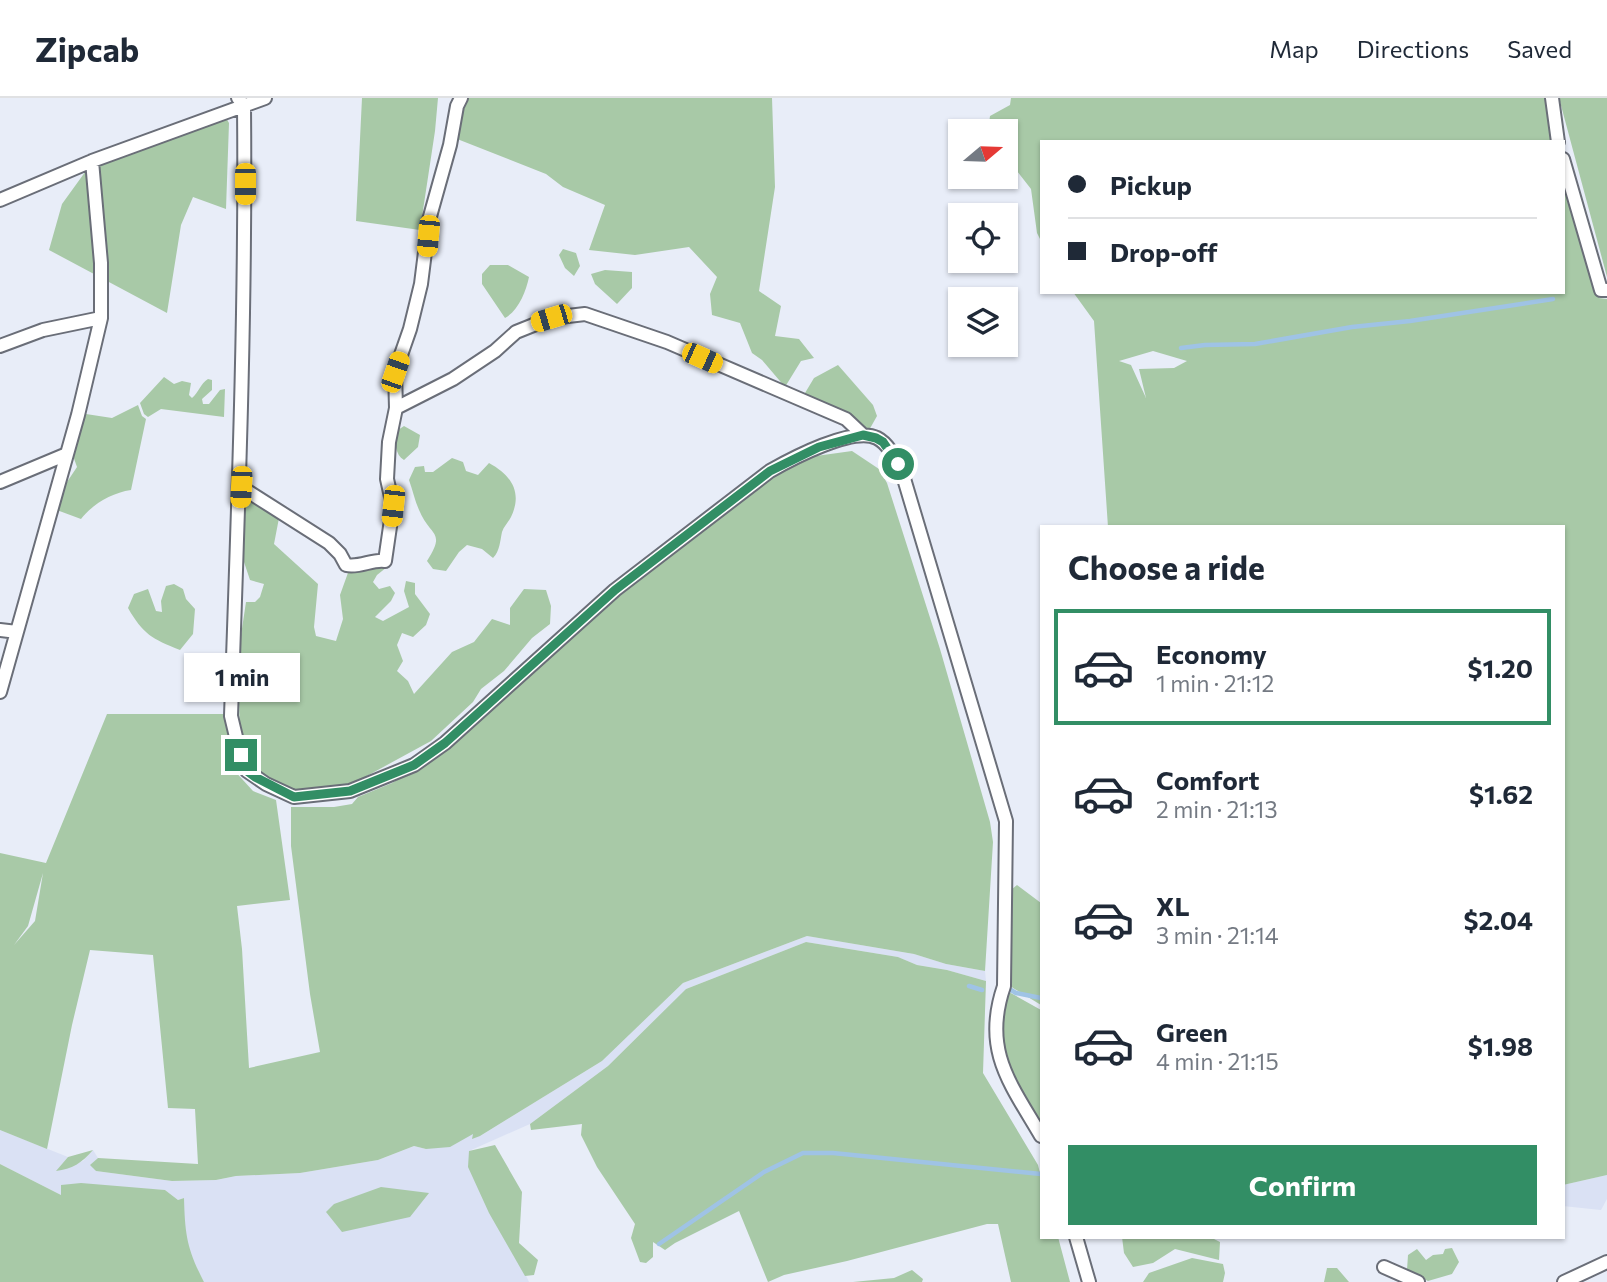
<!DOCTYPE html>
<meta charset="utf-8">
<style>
body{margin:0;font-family:Commissioner,sans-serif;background:#f2f2f3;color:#1f2937;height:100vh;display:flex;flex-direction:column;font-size:26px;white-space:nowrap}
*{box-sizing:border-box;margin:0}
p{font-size:23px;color:#747a83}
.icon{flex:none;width:38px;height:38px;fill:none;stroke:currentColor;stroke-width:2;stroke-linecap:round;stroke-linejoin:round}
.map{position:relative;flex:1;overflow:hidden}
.panel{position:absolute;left:1040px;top:427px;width:525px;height:714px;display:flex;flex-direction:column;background:#fff;border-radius:0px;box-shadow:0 2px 5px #0004}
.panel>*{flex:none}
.guide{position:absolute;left:1040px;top:42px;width:525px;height:154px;border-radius:0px;box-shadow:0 2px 5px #0004;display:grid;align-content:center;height:154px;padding:0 28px;background:#fff}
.needle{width:46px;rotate:71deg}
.controls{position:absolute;left:948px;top:21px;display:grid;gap:14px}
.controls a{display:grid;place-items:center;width:70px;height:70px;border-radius:0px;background:#fff;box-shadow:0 2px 5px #0004;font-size:35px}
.end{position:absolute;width:32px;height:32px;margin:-16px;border:9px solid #328e65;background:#fff;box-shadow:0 0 0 4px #fff}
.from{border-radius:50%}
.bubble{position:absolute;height:49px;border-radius:0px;background:#fff;box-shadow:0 2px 5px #0004;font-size:23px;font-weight:700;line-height:49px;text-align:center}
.car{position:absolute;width:21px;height:42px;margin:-21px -10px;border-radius:9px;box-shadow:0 0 5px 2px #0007;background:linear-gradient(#f5c518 24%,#345 0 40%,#f5c518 0 76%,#345 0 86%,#f5c518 0)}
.guide b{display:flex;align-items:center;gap:24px;height:66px;font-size:26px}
.guide b+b{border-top:2px solid #e0e1e3}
.guide i{width:18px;height:18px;background:#1f2937}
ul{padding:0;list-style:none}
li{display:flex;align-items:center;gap:21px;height:116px;margin:0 14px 10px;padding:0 14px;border:4px solid transparent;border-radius:0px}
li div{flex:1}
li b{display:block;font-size:26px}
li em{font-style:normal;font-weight:700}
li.active{border-color:#328e65}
li>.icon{width:63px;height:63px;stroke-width:1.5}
h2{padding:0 28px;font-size:32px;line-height:84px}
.button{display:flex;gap:14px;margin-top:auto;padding:14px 28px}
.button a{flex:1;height:80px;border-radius:0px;background:#328e65;color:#fff;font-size:28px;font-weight:700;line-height:80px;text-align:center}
header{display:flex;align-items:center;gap:42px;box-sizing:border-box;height:98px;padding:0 35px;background:#fff;border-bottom:2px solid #e0e1e3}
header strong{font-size:33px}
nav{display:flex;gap:38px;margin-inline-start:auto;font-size:24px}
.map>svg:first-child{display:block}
.built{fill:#dae1f4}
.green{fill:#a8c9a7;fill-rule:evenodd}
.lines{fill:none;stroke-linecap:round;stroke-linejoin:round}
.stream{stroke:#9fc3e5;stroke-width:4.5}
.street-casing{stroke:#6a6e78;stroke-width:16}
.street{stroke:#fff;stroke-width:12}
.route{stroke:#328e65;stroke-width:9}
</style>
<header>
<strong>Zipcab</strong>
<nav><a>Map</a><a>Directions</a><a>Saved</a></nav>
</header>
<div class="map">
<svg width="1607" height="1184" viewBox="0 0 1607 1184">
<rect width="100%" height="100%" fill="#e8edf8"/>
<!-- built -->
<path class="built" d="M 807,838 L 914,856 L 946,866 L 985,873 L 986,883 L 947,872 L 917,867 L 898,859 L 806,844 L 686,891 L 608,968 L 530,1026 L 469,1053 L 529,1184 L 204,1184 L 189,1155 L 184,1132 L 184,1100 L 178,1102 L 165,1092 L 133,1090 L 61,1097 L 0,1066 L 0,1032 L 68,1059 L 57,1072 L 83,1063 L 93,1052 L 98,1060 L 91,1067 L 96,1073 L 172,1083 L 216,1082 L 236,1078 L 300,1075 L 378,1062 L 414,1048 L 426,1051 L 474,1035 L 480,1038 L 602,963 L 683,885 Z
M 1607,1077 L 1607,1101 L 1601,1112 L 1563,1108 L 1563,1087 Z"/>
<!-- green -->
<path class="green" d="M 362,0 L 438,0 L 435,33 L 420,132 L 356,123 Z
M 460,0 L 772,0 L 775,89 L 759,193 L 781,208 L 775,238 L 799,241 L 814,260 L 801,263 L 785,289 L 762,262 L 752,255 L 740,225 L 712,217 L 710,196 L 717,179 L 689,149 L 635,157 L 589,152 L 605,107 L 563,89 L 546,76 L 447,37 Z
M 1011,0 L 1545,0 L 1555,44 L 1041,44 L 1041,143 L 1037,135 L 1031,91 L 1006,59 L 1006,33 L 988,33 L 990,18 L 1010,7 Z
M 1559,0 L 1607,0 L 1607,179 Z
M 225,18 L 229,25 L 226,111 L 193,99 L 181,127 L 167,215 L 49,152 L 62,106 L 88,70 Z
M 1563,73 L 1595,190 L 1599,200 L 1607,201 L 1607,1077 L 1563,1087 L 1563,429 L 1108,429 L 1094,223 L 1073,194 L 1563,194 ZM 1153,253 L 1187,263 L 1174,270 L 1139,271 L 1146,300 L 1131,267 L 1119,263 Z
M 563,151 L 576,155 L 580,168 L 574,178 L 565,170 L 559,157 Z
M 490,167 L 508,167 L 529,179 C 526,194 518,213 505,220 L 482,186 L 482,176 Z
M 605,172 L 632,174 L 632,190 L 617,206 L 595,186 L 591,176 Z
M 838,267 L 873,307 L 877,318 L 868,334 L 799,305 L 814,280 Z
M 164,279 L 174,286 L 182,283 L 191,285 L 189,297 L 192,300 C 199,294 200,286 208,281 L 212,282 L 212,292 L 202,301 L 203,306 L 209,306 L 220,292 L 225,291 L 224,319 L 161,311 L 148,319 L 144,316 L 140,305 Z
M 138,307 L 142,318 L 146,321 L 131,392 C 111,395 93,406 81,421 L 54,411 L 59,396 L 77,369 L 71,352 L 86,316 L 112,320 Z
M 404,328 L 420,337 L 418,349 L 404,362 C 395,357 395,344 395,334 Z
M 852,353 L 879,371 L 887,385 L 940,551 L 990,724 L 993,744 L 985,873 L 946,866 L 914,856 L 807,838 L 683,885 L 602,963 L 480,1038 L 472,1041 L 473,1036 L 450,1049 L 426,1051 L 414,1048 L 378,1062 L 300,1075 L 236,1078 L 216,1082 L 172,1083 L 96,1073 L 90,1067 L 98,1060 L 198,1066 L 195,1011 L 168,1010 L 153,857 L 90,852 L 72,927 L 47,1051 L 0,1032 L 0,755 L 46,765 L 107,616 L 236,616 L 226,647 L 227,659 L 232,670 L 253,693 L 276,702 L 290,802 L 237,808 L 242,851 L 249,970 L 320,954 L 310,896 L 291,748 L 291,709 L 334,709 L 352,706 L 358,699 L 392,685 L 430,662 L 596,509 L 786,368 L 816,358 ZM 43,775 L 35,823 L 14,847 L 28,828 Z
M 452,360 L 463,364 L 466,373 L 478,377 L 489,365 C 511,377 523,394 511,419 C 508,425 504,428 502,434 C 500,443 500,453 493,460 L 482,451 L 467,447 L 459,454 L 446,473 L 433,471 L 427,463 C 446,433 431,439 420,414 C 415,404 413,393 409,382 L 415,369 L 424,368 L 425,374 L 433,374 Z
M 241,397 L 279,420 L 274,446 L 318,486 L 314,529 L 316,538 L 336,543 L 343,521 L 340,497 L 349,472 L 387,469 L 377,477 L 373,484 L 379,491 L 390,488 L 395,495 L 391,503 L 375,519 L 383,523 L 409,509 L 404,493 L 406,483 L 415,485 L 415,496 L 430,516 L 426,527 L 413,539 L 402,535 L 397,547 L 403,563 L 397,573 L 408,583 L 414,596 L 452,554 L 474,544 L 492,521 L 510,527 L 510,510 L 524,491 L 546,492 L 551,508 L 550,526 L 532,540 L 504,573 L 481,591 L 473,604 L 431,643 L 343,691 L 287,693 L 264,682 L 246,665 L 240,647 L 238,557 L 246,504 L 255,504 L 260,499 L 264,486 L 250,482 L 244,464 Z
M 174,486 L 183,491 L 186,501 L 195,511 L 193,536 L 180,552 C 152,541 143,536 128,510 L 134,496 L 148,491 L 156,513 L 162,514 L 161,503 L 166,488 Z
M 1017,787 L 1041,805 L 1041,907 L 1013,890 L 999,877 L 1006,796 Z
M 806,844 L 898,859 L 917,867 L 947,872 L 986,883 L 983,975 L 1038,1067 L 1041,1079 L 1041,1139 L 1058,1139 L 1070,1184 L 1011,1184 L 998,1126 L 987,1126 L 847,1163 L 784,1177 L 768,1184 L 739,1113 L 675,1145 L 665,1152 L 653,1144 L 653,1159 L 646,1165 L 640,1164 L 631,1140 L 635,1126 L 597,1069 L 581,1037 L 582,1026 L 531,1032 L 530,1026 L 608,968 L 686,891 Z
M 1000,889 L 1041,912 L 1041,1045 L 996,970 Z
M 495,1047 L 522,1094 L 519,1145 L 538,1162 L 534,1177 L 525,1178 L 489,1115 L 468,1069 L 469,1053 Z
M 93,1052 C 82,1065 72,1071 56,1073 L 68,1059 Z
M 0,1066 L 61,1097 L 61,1087 L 81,1085 L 165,1092 L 178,1102 L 184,1100 C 185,1137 187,1151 204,1184 L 0,1184 Z
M 381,1089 L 429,1095 L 410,1119 L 342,1134 L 326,1114 L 334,1106 Z
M 1122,1139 L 1210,1139 L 1220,1144 L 1219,1162 L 1175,1151 L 1153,1165 L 1133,1169 L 1124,1155 Z
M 1452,1150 L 1459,1164 L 1452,1176 L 1428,1183 L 1407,1172 L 1408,1157 L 1417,1151 L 1426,1162 L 1433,1157 L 1443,1156 L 1445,1151 Z
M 1192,1160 L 1223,1166 L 1225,1175 L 1223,1184 L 1143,1184 L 1149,1175 Z
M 1327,1170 L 1337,1170 L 1349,1184 L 1324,1184 Z
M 912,1172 L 923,1181 L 922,1184 L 853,1184 L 894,1180 Z"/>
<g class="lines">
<!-- stream -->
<path class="stream" d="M 1181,250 L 1205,247 L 1255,246 L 1352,229 L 1410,223 L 1553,201
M 969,888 L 982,892
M 1006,889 L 1016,895 L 1041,900
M 659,1146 L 764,1074 L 803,1055 L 833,1055 L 1041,1076"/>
<defs>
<path id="street" d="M 238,0 L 244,8 C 246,212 238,414 231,618 L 237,643 L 247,673 L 266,686 L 294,699 L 350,693 L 414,667 L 445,645 L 615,492 L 770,373 C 791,361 853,328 877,340 C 889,346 896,362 902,374 L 1006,723 L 1004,888 C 982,952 1010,985 1041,1038
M 1552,0 L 1558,44
M 1563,61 L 1601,192 L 1607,192
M 0,102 L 92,63 L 265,0
M 0,248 L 43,232 L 101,220
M 396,310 L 453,281 L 495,253 L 516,234 L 551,220 L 585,216 L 667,244 L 846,321 L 863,337
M 0,384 L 67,356
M 241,389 L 329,445 L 340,456 L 346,467 C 360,470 372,461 385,463 L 393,408 L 387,381 L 389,344 L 396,310 L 395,274 L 410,231 L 421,186 L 429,122 L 450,47 L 457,8 L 461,0
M 0,532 L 17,534
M 0,594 L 78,317 L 101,220 L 101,165 L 92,63
M 1076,1139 L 1089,1184
M 1384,1169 L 1418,1184
M 1564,1184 L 1607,1164"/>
</defs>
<!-- street casing -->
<use href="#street" class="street-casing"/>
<!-- street -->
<use href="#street" class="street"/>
</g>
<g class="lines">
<!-- route -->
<path class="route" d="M 241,657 L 247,673 L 255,679 L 294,699 L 350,693 L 414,667 L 445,645 L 615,492 L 770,373 L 819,349 L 863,337 L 876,340 L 883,344 L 898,366"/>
</g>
</svg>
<div class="controls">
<a><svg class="needle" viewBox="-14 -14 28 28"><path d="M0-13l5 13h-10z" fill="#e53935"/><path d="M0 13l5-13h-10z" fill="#747a83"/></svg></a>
<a><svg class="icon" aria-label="locate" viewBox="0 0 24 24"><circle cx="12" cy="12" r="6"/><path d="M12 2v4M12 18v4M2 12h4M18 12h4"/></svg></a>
<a><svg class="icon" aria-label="layers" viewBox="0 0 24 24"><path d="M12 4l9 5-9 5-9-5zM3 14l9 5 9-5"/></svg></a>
</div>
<i class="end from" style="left:898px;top:366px"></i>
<i class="end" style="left:241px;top:657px"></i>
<div class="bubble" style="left:184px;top:555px;width:116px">1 min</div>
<i class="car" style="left:245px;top:86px;rotate:180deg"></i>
<i class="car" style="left:428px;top:138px;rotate:185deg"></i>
<i class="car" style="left:551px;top:220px;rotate:253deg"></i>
<i class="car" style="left:702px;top:260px;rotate:114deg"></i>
<i class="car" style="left:395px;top:274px;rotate:19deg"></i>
<i class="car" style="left:241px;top:389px;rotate:183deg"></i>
<i class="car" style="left:393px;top:408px;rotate:186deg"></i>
<div class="guide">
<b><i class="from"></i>Pickup</b>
<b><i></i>Drop-off</b>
</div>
<section class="panel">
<h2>Choose a ride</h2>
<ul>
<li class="active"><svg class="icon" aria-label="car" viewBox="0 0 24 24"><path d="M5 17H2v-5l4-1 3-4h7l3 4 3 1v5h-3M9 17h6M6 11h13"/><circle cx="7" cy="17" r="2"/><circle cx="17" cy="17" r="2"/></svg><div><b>Economy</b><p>1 min · 21:12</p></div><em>$1.20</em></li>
<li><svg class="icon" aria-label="car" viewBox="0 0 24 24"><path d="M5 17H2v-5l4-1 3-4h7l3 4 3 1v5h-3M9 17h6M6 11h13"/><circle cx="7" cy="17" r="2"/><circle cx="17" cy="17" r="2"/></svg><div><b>Comfort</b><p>2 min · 21:13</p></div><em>$1.62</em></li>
<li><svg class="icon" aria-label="car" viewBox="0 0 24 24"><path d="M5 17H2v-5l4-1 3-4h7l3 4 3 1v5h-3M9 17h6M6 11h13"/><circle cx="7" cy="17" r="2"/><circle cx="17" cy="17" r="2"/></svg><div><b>XL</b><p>3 min · 21:14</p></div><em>$2.04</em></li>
<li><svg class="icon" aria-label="car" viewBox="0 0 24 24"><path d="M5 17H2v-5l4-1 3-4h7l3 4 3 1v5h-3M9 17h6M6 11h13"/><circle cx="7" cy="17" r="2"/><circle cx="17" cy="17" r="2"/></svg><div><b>Green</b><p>4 min · 21:15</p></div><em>$1.98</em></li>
</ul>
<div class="button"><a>Confirm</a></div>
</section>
</div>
